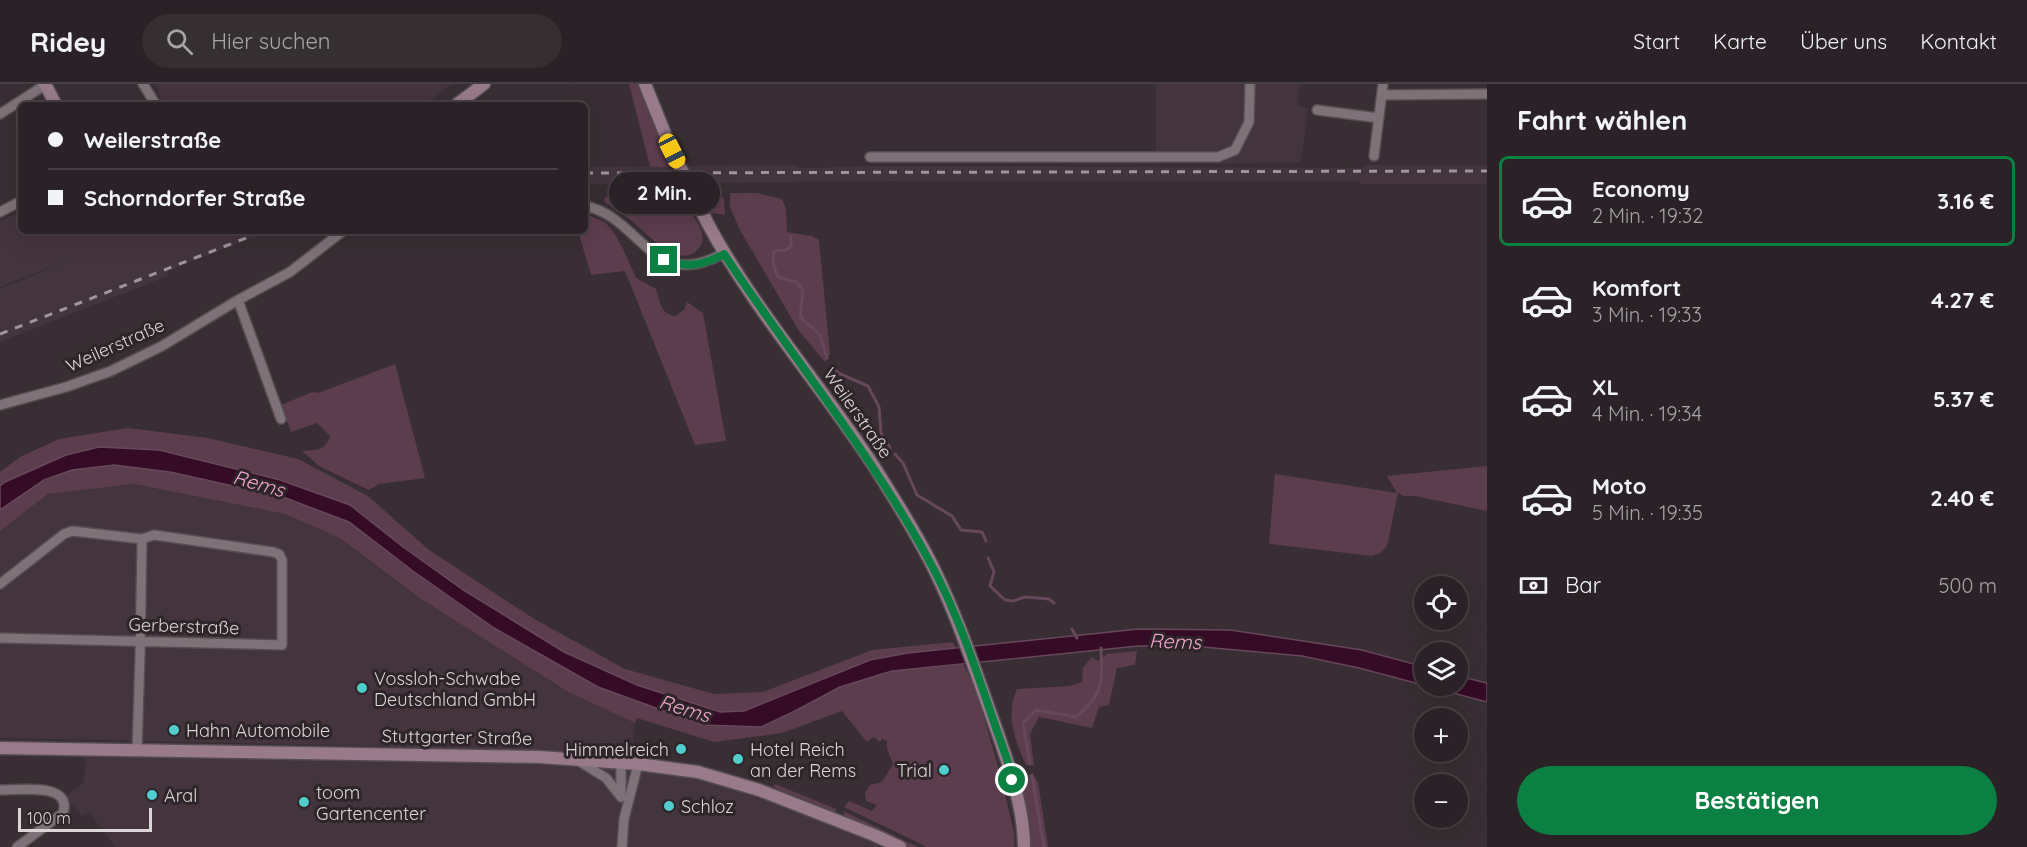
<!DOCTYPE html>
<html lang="de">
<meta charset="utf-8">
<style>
body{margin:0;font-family:Quicksand,sans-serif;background:#362f32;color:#f1f3f6;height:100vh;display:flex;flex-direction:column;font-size:22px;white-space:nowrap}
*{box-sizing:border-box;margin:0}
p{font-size:20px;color:#a5a4a7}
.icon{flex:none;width:33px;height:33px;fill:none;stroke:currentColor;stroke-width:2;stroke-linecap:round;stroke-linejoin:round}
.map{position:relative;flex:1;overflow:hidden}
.details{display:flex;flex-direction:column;background:#2a2226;width:540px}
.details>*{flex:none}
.hud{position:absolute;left:18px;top:18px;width:570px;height:132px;border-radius:9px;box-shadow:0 6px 24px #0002,0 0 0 2px #463f43;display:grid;align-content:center;height:132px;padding:0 30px;background:#2a2226}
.tools{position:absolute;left:1414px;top:492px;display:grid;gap:12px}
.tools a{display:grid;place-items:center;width:54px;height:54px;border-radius:50%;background:#2a2226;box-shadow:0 6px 24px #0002,0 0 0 2px #463f43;font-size:30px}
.scale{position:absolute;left:18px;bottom:15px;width:134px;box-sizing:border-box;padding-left:6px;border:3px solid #dbd5d8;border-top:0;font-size:16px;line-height:21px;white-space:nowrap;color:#dbd5d8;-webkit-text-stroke:4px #2e2529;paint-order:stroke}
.end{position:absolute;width:27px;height:27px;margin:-14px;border:8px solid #0b8043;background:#fff;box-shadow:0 0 0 3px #fff}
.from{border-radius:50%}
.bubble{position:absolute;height:42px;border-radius:21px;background:#2a2226;box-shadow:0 6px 24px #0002,0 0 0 2px #463f43;font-size:20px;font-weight:800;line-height:42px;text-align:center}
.car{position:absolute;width:18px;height:36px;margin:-18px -9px;border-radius:8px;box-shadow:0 0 4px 2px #0007;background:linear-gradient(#f5c518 24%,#345 0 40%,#f5c518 0 76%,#345 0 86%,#f5c518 0)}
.hud b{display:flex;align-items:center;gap:21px;height:57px;font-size:22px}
.hud b+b{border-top:2px solid #463f43}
.hud i{width:15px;height:15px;background:#f1f3f6}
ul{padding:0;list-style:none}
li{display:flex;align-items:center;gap:18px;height:90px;margin:0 12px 9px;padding:0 18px;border:3px solid transparent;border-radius:9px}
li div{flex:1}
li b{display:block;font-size:22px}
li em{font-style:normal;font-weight:800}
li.current{border-color:#0b8043}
li>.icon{width:54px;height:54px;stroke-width:1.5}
h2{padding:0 30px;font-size:27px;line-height:72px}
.pay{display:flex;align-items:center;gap:15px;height:66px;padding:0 30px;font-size:22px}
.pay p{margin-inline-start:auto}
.primary-button{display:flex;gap:12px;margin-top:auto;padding:12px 30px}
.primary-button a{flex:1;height:69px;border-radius:36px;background:#0b8043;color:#fff;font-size:24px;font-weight:800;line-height:69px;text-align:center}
header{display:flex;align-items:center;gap:36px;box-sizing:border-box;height:84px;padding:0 30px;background:#2a2226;border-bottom:2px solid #463f43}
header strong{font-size:28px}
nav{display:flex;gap:33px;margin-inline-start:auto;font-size:21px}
.search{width:420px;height:54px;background:#362f32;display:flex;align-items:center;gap:15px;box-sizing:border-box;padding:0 21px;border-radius:33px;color:#a5a4a7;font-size:22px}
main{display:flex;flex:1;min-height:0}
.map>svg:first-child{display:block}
.built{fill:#44343d}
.green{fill:#5c3d4e}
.water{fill:#350b25;stroke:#67485b;stroke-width:1.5}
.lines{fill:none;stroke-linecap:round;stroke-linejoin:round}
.stream{stroke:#67485b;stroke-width:3}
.street-casing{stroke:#544c50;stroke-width:12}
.secondary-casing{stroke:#544c50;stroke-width:15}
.street{stroke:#7e7278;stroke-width:9}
.secondary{stroke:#987a8a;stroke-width:12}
.rail{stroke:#9e969a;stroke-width:3;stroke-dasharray:8 8;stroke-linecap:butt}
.secondary-bridge-casing{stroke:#544c50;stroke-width:15;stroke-linecap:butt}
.secondary-bridge{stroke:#987a8a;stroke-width:12}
.route{stroke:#0b8043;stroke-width:8}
.poi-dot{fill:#52cdcd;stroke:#2e2529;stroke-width:2}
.labels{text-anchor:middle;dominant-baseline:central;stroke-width:6;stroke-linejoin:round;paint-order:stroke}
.street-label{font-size:18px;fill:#dbd5d8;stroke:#2e2529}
.poi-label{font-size:18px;fill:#dbd5d8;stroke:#2e2529;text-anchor:start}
.water-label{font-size:20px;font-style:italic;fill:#f3a6d1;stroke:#2e2529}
</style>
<header>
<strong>Ridey</strong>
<div class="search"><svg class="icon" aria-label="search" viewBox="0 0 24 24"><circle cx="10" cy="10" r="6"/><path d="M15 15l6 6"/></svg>Hier suchen</div>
<nav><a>Start</a><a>Karte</a><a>Über uns</a><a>Kontakt</a></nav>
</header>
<main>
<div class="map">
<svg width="1487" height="763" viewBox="0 0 1487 763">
<rect width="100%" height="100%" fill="#382e33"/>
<!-- built -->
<path class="built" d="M 156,0 L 452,0 L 424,21 L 163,21 Z
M 1156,0 L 1301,0 L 1297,21 L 1308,25 L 1301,78 L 1214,80 L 1213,67 L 1156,67 Z
M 794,81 L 802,84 L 820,84 L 859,82 L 1363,84 L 1364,81 L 1487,81 L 1487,100 L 1359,100 L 1359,97 L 895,97 L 585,100 L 585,83 Z
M 21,127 L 21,147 L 270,147 L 168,187 L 168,192 L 0,258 L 0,205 L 75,174 L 0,203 L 0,138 Z
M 134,400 L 285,430 L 340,454 L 421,515 L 570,609 L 635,639 L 631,683 L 700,695 L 780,722 L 889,763 L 115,763 L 89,728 L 82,732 L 65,713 L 84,698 L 85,672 L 389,676 L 389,662 L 0,654 L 0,447 L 48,410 Z"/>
<!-- green -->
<path class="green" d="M 629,0 L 638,0 L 670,83 L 650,83 Z
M 618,108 L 718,110 L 724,115 L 725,131 L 690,126 C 696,138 709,151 699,164 C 681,188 646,149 633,138 C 624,131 615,125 606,119 L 604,116 C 608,110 611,109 618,108 Z
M 730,109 L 757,109 L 782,115 L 786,125 L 787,148 L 812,152 L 819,156 L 830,270 L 825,278 L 799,247 L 740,146 L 730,123 Z
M 585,130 L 605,138 L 615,150 L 623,165 L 636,194 L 656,205 C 660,217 660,230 675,232 L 684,226 L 687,218 L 703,229 L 726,357 L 695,361 L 625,187 L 591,191 L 578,147 L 585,147 Z
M 395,280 L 425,394 L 379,400 L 369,406 L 319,382 L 302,367 C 316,366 326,367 330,352 L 317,339 L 291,348 L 281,321 L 312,308 L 318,309 Z
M 128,344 L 208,354 L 298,375 L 368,412 L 429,466 L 536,536 L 625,585 L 714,610 L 763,608 L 872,566 L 953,558 L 977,609 L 1001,693 L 1015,753 L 1014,763 L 927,763 L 844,723 L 849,717 L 872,727 L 877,721 L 866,717 L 865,709 L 870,701 L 882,698 L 893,680 L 887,665 L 887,657 L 882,655 L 880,658 L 874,653 L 867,658 L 842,627 L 782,649 L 714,658 L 637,634 L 635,639 L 570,609 L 421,515 L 340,454 L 285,430 L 134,400 L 48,410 L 0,447 L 0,388 L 20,373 L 59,355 Z
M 1487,382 L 1487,427 L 1415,412 L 1404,412 L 1398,409 L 1387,462 L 1380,469 L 1372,472 L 1269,460 L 1275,390 L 1397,409 L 1387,392 Z
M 1137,567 L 1135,581 L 1117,584 L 1109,621 L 1099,623 L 1092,644 L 1039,633 L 1030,650 L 1034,681 L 1026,681 C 1015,658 1005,629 1017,605 L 1069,602 L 1082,598 L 1083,584 L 1092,573 L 1098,577 L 1107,570 Z
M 1016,688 L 1034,692 L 1038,698 L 1048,763 L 1030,763 L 1030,753 Z
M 775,700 L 836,725 L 836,727 L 835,728 L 773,703 Z
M 843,727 L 918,763 L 909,763 L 845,732 Z"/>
<!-- water -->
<path class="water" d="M 99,363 L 159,366 L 280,396 L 350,421 L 403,463 L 465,507 L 564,568 L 637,601 L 720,628 L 744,627 L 870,576 L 908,569 L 1139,545 L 1230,546 L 1362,566 L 1425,583 L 1425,602 L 1458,602 L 1458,592 L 1487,599 L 1487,618 L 1359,584 L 1302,572 L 1192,562 L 1138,562 L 892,587 L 840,603 L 793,628 L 761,643 L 703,641 L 598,603 L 494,544 L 413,487 L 349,438 L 283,413 L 170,388 L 114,381 L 72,386 L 44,396 L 0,426 L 0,402 L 5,398 L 66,371 Z"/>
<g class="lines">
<!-- stream -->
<path class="stream" d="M 791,152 L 791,162 L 786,166 L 774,167 L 773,180 L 778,193 L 796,198 L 803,206 L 800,233 L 820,251 L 827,274
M 833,283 L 838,289 L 868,302 L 879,323 L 881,349 L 890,364
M 895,370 L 903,379 L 917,411 L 952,432 L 961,446 L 982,448 L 986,457
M 988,474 L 994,488 L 990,502 L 1005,516 L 1013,517 L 1025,513 L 1049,515 L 1054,519
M 1072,545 L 1077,554
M 1030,680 L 1023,639 L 1036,626 L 1076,633 C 1105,609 1102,599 1101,564
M 1032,691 L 1044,763"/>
<defs>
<path id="street" d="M 143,0 L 156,21
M 1382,11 L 1487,10
M 1317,26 L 1379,34
M 0,30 L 45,1
M 1374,72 L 1383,0
M 870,73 L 1218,73 L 1235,66 L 1249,38 L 1250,0
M 585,122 C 642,133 651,210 724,169
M 0,128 L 21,117
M 238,216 L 281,335
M 0,321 L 66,303 L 111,287 L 162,262 L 238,216 L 290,188 L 343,147
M 0,500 L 64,450 L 72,447 L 142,455 L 154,451 L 273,468 L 279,470 L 282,476 L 282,561 L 0,554
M 137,666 L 140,571 L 142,455
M 577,676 L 606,694 L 621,713
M 621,678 L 621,712
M 0,706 C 18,706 73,698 63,729 L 17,763
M 622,763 L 624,735 L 638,680"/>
<path id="secondary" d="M 45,0 L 56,21
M 645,0 L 672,67
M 456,21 L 484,0
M 708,140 C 755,227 821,301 875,384 C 896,417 918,452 935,487 C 956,530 972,577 988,622 C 1003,664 1024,718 1024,763
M 0,664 L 540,673 L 638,680 L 698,688 L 759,706 L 874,751 L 900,763"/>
</defs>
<!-- street casing -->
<use href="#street" class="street-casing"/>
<!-- secondary casing -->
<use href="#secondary" class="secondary-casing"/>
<!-- street -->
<use href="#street" class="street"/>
<!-- secondary -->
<use href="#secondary" class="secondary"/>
<!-- rail -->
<path class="rail" d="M 585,89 L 1487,87
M 0,250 L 264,147"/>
<defs>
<path id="secondary-bridge" d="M 672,67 L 708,140"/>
</defs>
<!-- secondary-bridge casing -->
<use href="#secondary-bridge" class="secondary-bridge-casing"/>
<!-- secondary-bridge -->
<use href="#secondary-bridge" class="secondary-bridge"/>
</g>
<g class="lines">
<!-- route -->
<path class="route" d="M 664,176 C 689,184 701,182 724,170 C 793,275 874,372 933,484 C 965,544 984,612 1007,675 L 1012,696"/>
</g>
<!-- markers -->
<g class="poi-dot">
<circle cx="362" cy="604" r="6"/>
<circle cx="174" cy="646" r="6"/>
<circle cx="681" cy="665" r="6"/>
<circle cx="738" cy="675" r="6"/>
<circle cx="944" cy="686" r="6"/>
<circle cx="152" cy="711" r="6"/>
<circle cx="304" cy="718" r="6"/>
<circle cx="669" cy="722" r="6"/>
</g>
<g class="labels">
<!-- street labels -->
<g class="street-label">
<text transform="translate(115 261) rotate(-24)">Weilerstraße</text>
<text transform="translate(858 329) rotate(55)">Weilerstraße</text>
<text transform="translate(184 542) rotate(2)">Gerberstraße</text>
<text transform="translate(457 653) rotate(1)">Stuttgarter Straße</text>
</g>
<!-- poi labels -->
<g class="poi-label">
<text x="374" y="594">Vossloh-Schwabe<tspan x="374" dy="21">Deutschland GmbH</tspan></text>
<text x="186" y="646">Hahn Automobile</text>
<text x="669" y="665" text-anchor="end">Himmelreich</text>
<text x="750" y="665">Hotel Reich<tspan x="750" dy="21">an der Rems</tspan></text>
<text x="932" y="686" text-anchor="end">Trial</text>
<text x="316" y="708">toom<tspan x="316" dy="21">Gartencenter</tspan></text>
<text x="164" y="711">Aral</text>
<text x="681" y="722">Schloz</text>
</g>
<!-- water labels -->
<g class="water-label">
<text transform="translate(259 399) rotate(16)">Rems</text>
<text transform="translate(1175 557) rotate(2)">Rems</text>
<text transform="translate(685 624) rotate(17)">Rems</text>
</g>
</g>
</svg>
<div class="tools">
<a><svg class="icon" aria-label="locate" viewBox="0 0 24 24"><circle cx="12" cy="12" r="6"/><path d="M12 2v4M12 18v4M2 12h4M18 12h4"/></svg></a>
<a><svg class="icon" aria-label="layers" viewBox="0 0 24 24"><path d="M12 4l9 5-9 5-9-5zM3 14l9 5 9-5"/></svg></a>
<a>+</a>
<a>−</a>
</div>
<div class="scale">100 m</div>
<i class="end from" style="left:1012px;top:696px"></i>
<i class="end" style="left:664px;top:176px"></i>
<div class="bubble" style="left:609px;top:88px;width:111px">2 Min.</div>
<i class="car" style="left:672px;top:67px;rotate:153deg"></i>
<div class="hud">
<b><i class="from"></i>Weilerstraße</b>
<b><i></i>Schorndorfer Straße</b>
</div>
</div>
<section class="details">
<h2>Fahrt wählen</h2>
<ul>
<li class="current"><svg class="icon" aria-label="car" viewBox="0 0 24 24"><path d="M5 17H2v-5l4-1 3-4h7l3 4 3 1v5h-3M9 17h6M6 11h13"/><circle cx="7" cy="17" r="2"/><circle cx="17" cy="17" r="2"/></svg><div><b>Economy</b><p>2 Min. · 19:32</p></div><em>3.16 €</em></li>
<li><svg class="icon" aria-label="car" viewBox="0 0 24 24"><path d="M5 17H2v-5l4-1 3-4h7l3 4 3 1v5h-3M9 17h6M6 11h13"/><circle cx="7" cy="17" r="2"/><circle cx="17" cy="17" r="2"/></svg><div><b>Komfort</b><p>3 Min. · 19:33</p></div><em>4.27 €</em></li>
<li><svg class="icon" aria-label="car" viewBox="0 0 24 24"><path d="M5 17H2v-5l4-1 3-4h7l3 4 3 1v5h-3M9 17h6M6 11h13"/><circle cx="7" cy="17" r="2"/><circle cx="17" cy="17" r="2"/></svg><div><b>XL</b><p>4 Min. · 19:34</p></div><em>5.37 €</em></li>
<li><svg class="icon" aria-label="car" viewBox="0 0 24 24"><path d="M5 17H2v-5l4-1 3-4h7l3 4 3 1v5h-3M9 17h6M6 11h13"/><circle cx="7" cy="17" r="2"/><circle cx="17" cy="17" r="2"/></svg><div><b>Moto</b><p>5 Min. · 19:35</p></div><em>2.40 €</em></li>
</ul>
<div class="pay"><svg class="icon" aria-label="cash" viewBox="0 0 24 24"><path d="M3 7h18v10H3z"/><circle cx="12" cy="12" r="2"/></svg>Bar<p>500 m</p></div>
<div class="primary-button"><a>Bestätigen</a></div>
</section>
</main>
